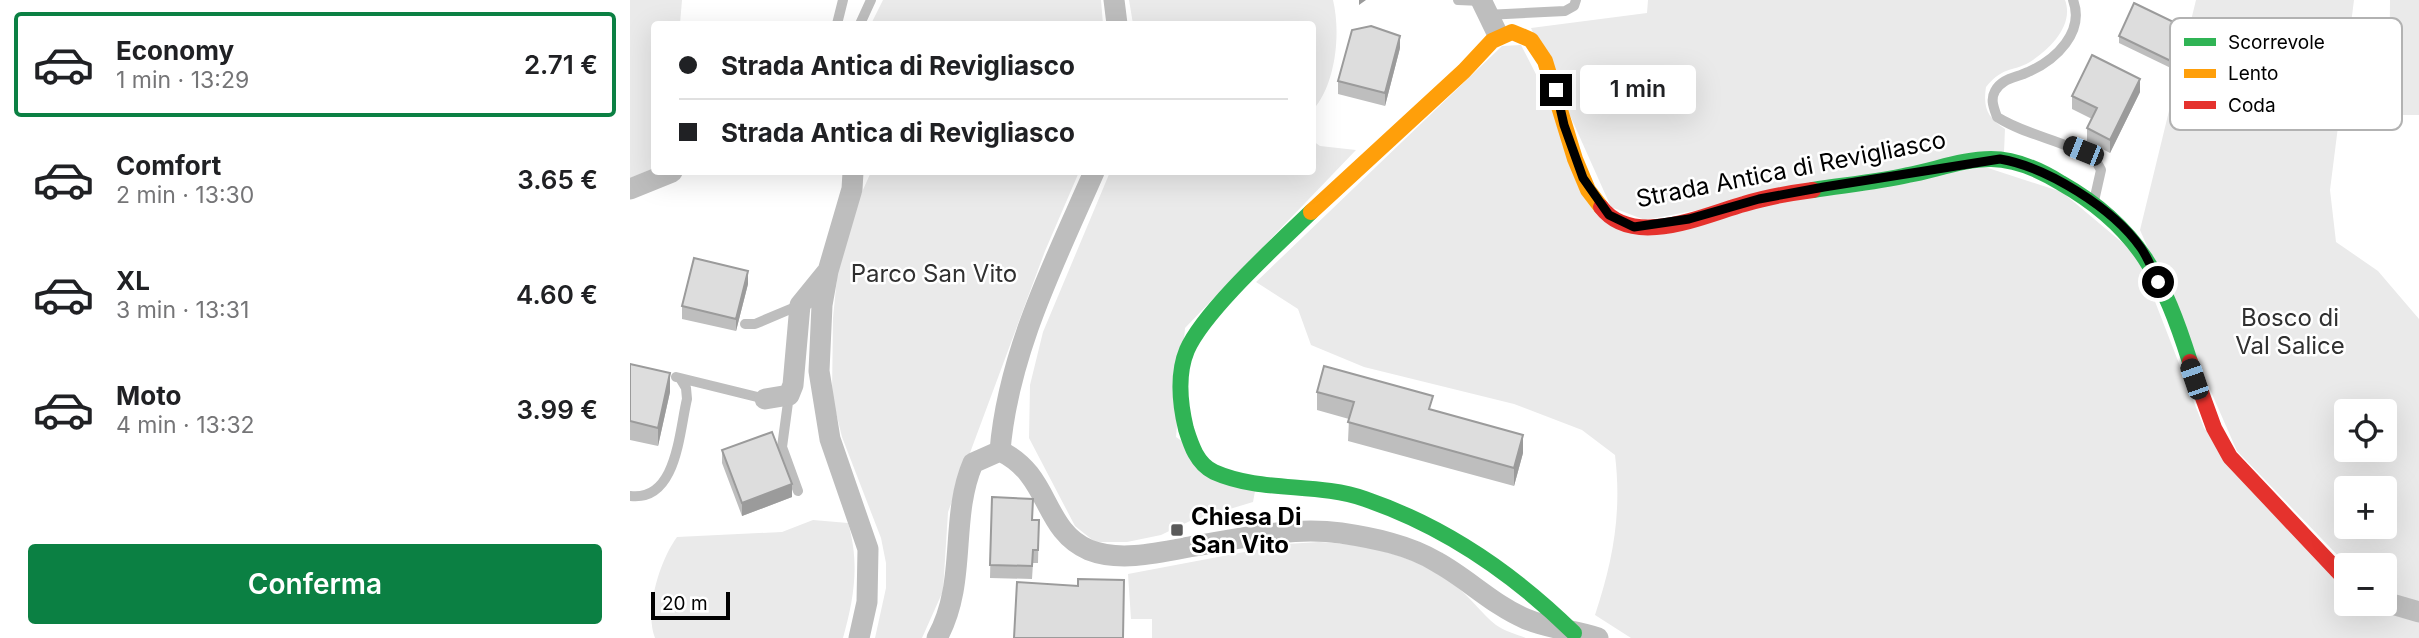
<!DOCTYPE html>
<html lang="it">
<meta charset="utf-8">
<style>
body{margin:0;font-family:Inter,sans-serif;background:#f6f6f6;color:#202124;height:100vh;display:flex;flex-direction:column;font-size:26px;white-space:nowrap}
*{box-sizing:border-box;margin:0}
p{font-size:23px;color:#757577}
.icon{flex:none;width:38px;height:38px;fill:none;stroke:currentColor;stroke-width:2;stroke-linecap:round;stroke-linejoin:round}
.map{position:relative;flex:1;overflow:hidden}
.drawer{display:flex;flex-direction:column;background:#fff;width:630px}
.drawer>*{flex:none}
.hud{position:absolute;left:21px;top:21px;width:665px;height:154px;border-radius:7px;box-shadow:0 7px 28px #0002;display:grid;align-content:center;height:154px;padding:0 28px;background:#fff}
.fabs{position:absolute;left:1704px;top:399px;display:grid;gap:14px}
.fabs a{display:grid;place-items:center;width:63px;height:63px;border-radius:7px;background:#fff;box-shadow:0 7px 28px #0002;font-size:35px}
.scale{position:absolute;left:21px;bottom:18px;width:79px;box-sizing:border-box;padding-left:7px;border:4px solid #000;border-top:0;font-size:19px;line-height:24px;white-space:nowrap;color:#000;-webkit-text-stroke:5px #fff;paint-order:stroke}
.end{position:absolute;width:32px;height:32px;margin:-16px;border:9px solid #000;background:#fff;box-shadow:0 0 0 4px #fff}
.from{border-radius:50%}
.bubble{position:absolute;height:49px;border-radius:7px;background:#fff;box-shadow:0 7px 28px #0002;font-size:23px;font-weight:600;line-height:49px;text-align:center}
.car{position:absolute;width:21px;height:42px;margin:-21px -10px;border-radius:9px;box-shadow:0 0 5px 2px #0007;background:linear-gradient(#222 24%,#8ab4d8 0 40%,#222 0 76%,#8ab4d8 0 86%,#222 0)}
.hud b{display:flex;align-items:center;gap:24px;height:66px;font-size:26px}
.hud b+b{border-top:2px solid #e0e0e0}
.hud i{width:18px;height:18px;background:#202124}
ul{padding:12px 0 0;list-style:none}
li{display:flex;align-items:center;gap:21px;height:105px;margin:0 14px 10px;padding:0 14px;border:4px solid transparent;border-radius:7px}
li div{flex:1}
li b{display:block;font-size:26px}
li em{font-style:normal;font-weight:600}
li.on{border-color:#0b8043}
li>.icon{width:63px;height:63px;stroke-width:1.5}
.action{display:flex;gap:14px;margin-top:auto;padding:14px 28px}
.action a{flex:1;height:80px;border-radius:7px;background:#0b8043;color:#fff;font-size:28px;font-weight:600;line-height:80px;text-align:center}
main{display:flex;flex:1;min-height:0}
.map>svg:first-child{display:block}
.green{fill:#eaeaea;fill-rule:evenodd}
.lines{fill:none;stroke-linecap:round;stroke-linejoin:round}
.lane{stroke:#bebebe;stroke-width:10}
.street{stroke:#bebebe;stroke-width:21}
.fast{stroke:#30b455;stroke-width:16}
.slow{stroke:#ff9f0a;stroke-width:16}
.jam{stroke:#e5322d;stroke-width:16}
.wall{fill:#bebebe}
.shaded-wall{fill:#9b9b9b}
.building{fill:#ddd;stroke:#9b9b9b;stroke-width:2}
.route{stroke:#000;stroke-width:9}
.poi-dot{fill:#595959;stroke:#fff;stroke-width:2.5}
.labels{text-anchor:middle;dominant-baseline:central;stroke-width:5;stroke-linejoin:round;paint-order:stroke}
.street-label{font-size:24px;fill:#000;stroke:#fff}
.park-label{font-size:24px;fill:#303030;stroke:#fff}
.poi-label{font-size:24px;font-weight:bold;fill:#000;stroke:#fff;text-anchor:start}
.key{fill:#fff;stroke:#b2b2b2;stroke-width:2}
.key-label{font-size:19px;fill:#000}
</style>
<main>
<section class="drawer">
<ul>
<li class="on"><svg class="icon" aria-label="car" viewBox="0 0 24 24"><path d="M5 17H2v-5l4-1 3-4h7l3 4 3 1v5h-3M9 17h6M6 11h13"/><circle cx="7" cy="17" r="2"/><circle cx="17" cy="17" r="2"/></svg><div><b>Economy</b><p>1 min · 13:29</p></div><em>2.71 €</em></li>
<li><svg class="icon" aria-label="car" viewBox="0 0 24 24"><path d="M5 17H2v-5l4-1 3-4h7l3 4 3 1v5h-3M9 17h6M6 11h13"/><circle cx="7" cy="17" r="2"/><circle cx="17" cy="17" r="2"/></svg><div><b>Comfort</b><p>2 min · 13:30</p></div><em>3.65 €</em></li>
<li><svg class="icon" aria-label="car" viewBox="0 0 24 24"><path d="M5 17H2v-5l4-1 3-4h7l3 4 3 1v5h-3M9 17h6M6 11h13"/><circle cx="7" cy="17" r="2"/><circle cx="17" cy="17" r="2"/></svg><div><b>XL</b><p>3 min · 13:31</p></div><em>4.60 €</em></li>
<li><svg class="icon" aria-label="car" viewBox="0 0 24 24"><path d="M5 17H2v-5l4-1 3-4h7l3 4 3 1v5h-3M9 17h6M6 11h13"/><circle cx="7" cy="17" r="2"/><circle cx="17" cy="17" r="2"/></svg><div><b>Moto</b><p>4 min · 13:32</p></div><em>3.99 €</em></li>
</ul>
<div class="action"><a>Conferma</a></div>
</section>
<div class="map">
<svg width="1789" height="638" viewBox="0 0 1789 638">
<rect width="100%" height="100%" fill="#fff"/>
<!-- green -->
<path class="green" d="M 0,0 L 52,0 L 50,24 L 24,24 L 24,168 L 0,178 Z
M 253,0 L 471,0 L 473,24 L 241,24 Z
M 499,0 L 703,0 C 711,33 706,84 683,110 L 682,24 L 503,24 Z
M 1018,0 L 1435,0 C 1444,24 1422,47 1403,60 C 1384,73 1375,64 1356,87 C 1353,108 1357,117 1375,129 L 1374,152 L 1015,220 L 981,207 L 901,28 L 1017,13 Z
M 1566,0 L 1724,0 L 1700,190 L 1706,242 L 1748,271 L 1789,319 L 1789,602 L 1755,592 L 1755,565 L 1717,565 L 1607,451 L 1510,230 ZM 1717,411 L 1755,411 L 1755,450 L 1717,450 ZM 1717,488 L 1755,488 L 1755,527 L 1717,527 Z
M 1760,0 L 1789,0 L 1789,115 L 1759,115 Z
M 891,45 L 984,227 L 1355,167 L 1432,192 L 1507,255 L 1574,428 L 1717,588 L 1717,604 L 1743,604 L 1789,619 L 1789,638 L 1001,638 L 965,615 C 983,561 992,513 985,455 L 952,430 L 884,404 L 734,367 L 681,345 L 668,309 L 626,282 L 872,46 Z
M 683,141 L 690,146 L 726,150 L 555,328 L 546,437 L 625,491 L 623,502 L 560,521 L 531,535 L 497,542 L 465,542 L 445,526 L 399,438 L 400,385 L 413,332 L 480,172 L 682,172 Z
M 241,172 L 449,172 L 415,251 L 318,512 L 313,591 L 292,638 L 245,638 L 256,588 L 256,563 L 251,538 L 212,437 L 202,396 L 203,318 L 209,257 L 224,210 Z
M 183,520 L 218,523 C 230,563 224,599 213,638 L 25,638 C 14,611 30,560 47,537 L 152,532 Z
M 689,542 C 737,544 789,556 827,587 C 841,598 852,614 866,625 C 874,631 886,634 896,638 L 522,638 L 522,619 L 501,619 L 498,574 L 657,544 Z"/>
<g class="lines">
<!-- lane -->
<path class="lane" d="M 828,0 L 851,1
M 1443,0 C 1455,32 1426,60 1398,72 C 1386,78 1372,78 1365,91 C 1360,100 1364,108 1367,117 C 1397,136 1434,140 1465,159 L 1471,170 L 1464,201
M 856,15 L 935,11 L 944,6 L 946,0
M 207,24 L 213,0
M 230,24 L 241,0
M 115,324 L 125,324 L 170,305
M 46,377 L 135,399
M 159,395 L 152,447 L 168,491
M 0,496 C 47,502 49,432 57,399 L 56,388 L 50,378"/>
<!-- street -->
<path class="street" d="M 484,0 L 487,24
M 851,0 L 868,35
M 223,172 L 222,189 L 198,271 L 192,305 L 189,371 L 200,439 L 238,549 L 237,602 L 229,638
M 0,189 L 42,172
M 135,399 L 159,395 L 163,385 L 170,305 L 196,273
M 370,451 C 378,353 425,261 464,172
M 1755,602 L 1789,612
M 307,638 C 338,582 319,519 343,463 L 370,451 C 421,475 412,530 459,550 C 489,562 528,553 559,547 C 608,539 661,526 711,533 C 744,538 779,545 807,562 C 838,579 863,605 896,619 C 919,629 945,630 968,638"/>
<!-- fast -->
<path class="fast" d="M 1183,190 C 1215,185 1247,182 1278,175 C 1305,170 1334,159 1361,159 C 1387,159 1410,170 1431,183 C 1509,227 1534,280 1560,362
M 681,212 C 648,244 574,311 557,350 C 547,374 550,404 556,429 C 561,445 567,464 584,472 C 631,493 687,482 735,499 C 814,526 885,575 944,633"/>
<!-- slow -->
<path class="slow" d="M 681,212 L 834,71 L 862,41 L 882,32 L 901,40 L 915,61 L 945,159 L 958,190 L 971,207"/>
<!-- jam -->
<path class="jam" d="M 971,207 C 1003,249 1074,215 1114,204 C 1137,197 1160,193 1183,190
M 1560,362 L 1584,428 L 1600,457 L 1717,581"/>
</g>
<!-- wall -->
<path class="wall" d="M 1556,35 L 1547,71 L 1489,43 L 1489,36 Z
M 770,48 L 755,106 L 708,94 L 708,81 Z
M 1510,92 L 1480,153 L 1457,141 L 1457,128 L 1462,119 L 1442,109 L 1442,96 Z
M 118,284 L 106,331 L 52,319 L 52,306 Z
M 0,364 L 40,392 L 28,446 L 0,440 Z
M 687,392 L 803,410 L 893,453 L 884,486 L 718,441 L 719,419 L 687,410 Z
M 92,450 L 162,497 L 112,516 L 92,463 Z
M 362,497 L 403,520 L 409,520 L 408,563 L 403,563 L 402,579 L 360,578 Z"/>
<!-- shaded-wall -->
<path class="shaded-wall" d="M 729,0 L 736,0 L 729,5 Z
M 1556,28 L 1556,35 L 1547,71 L 1547,64 Z
M 770,36 L 770,48 L 755,106 L 755,93 Z
M 1510,79 L 1510,92 L 1480,153 L 1480,140 Z
M 118,271 L 118,284 L 106,331 L 106,319 Z
M 40,373 L 40,392 L 28,446 L 28,428 Z
M 893,435 L 893,453 L 884,486 L 884,468 Z
M 162,484 L 162,497 L 112,516 L 112,503 Z"/>
<!-- building -->
<path class="building" d="M 1504,3 L 1556,28 L 1547,64 L 1489,36 Z
M 741,26 L 770,36 L 755,93 L 708,81 L 722,30 Z
M 1462,55 L 1510,79 L 1480,140 L 1457,128 L 1467,108 L 1442,96 Z
M 64,258 L 118,271 L 106,319 L 52,306 Z
M 0,364 L 40,373 L 28,428 L 0,421 Z
M 694,366 L 803,396 L 799,409 L 893,435 L 884,468 L 718,422 L 724,402 L 687,392 Z
M 142,432 L 162,484 L 112,503 L 92,450 Z
M 362,497 L 403,499 L 402,520 L 409,520 L 408,550 L 403,550 L 402,566 L 360,565 Z
M 448,579 L 494,580 L 493,638 L 384,638 L 387,582 L 448,586 Z"/>
<g class="lines">
<!-- route -->
<path class="route" d="M 926,90 L 934,125 L 953,178 L 979,215 L 1004,227 L 1059,219 L 1129,199 L 1194,187 L 1370,159 C 1417,167 1483,208 1511,248 C 1518,258 1523,271 1528,282"/>
</g>
<!-- markers -->
<rect class="poi-dot" x="540" y="523" width="14" height="14" rx="3.5"/>
<g class="labels">
<!-- street labels -->
<g class="street-label">
<text transform="translate(1161 169) rotate(-11)">Strada Antica di Revigliasco</text>
</g>
<!-- park labels -->
<g class="park-label">
<text x="304" y="273">Parco San Vito</text>
<text x="1660" y="317">Bosco di<tspan x="1660" dy="28">Val Salice</tspan></text>
</g>
<!-- poi labels -->
<g class="poi-label">
<text x="561" y="516">Chiesa Di<tspan x="561" dy="28">San Vito</tspan></text>
</g>
</g>
<!-- legend -->
<rect x="1540" y="18" width="232" height="112" rx="10" class="key"/>
<rect x="1554" y="38" width="32" height="8" fill="#30b455"/>
<rect x="1554" y="69" width="32" height="9" fill="#ff9f0a"/>
<rect x="1554" y="101" width="32" height="8" fill="#e5322d"/>
<g class="key-label">
<text x="1598" y="49">Scorrevole</text>
<text x="1598" y="80">Lento</text>
<text x="1598" y="112">Coda</text>
</g>
</svg>
<div class="fabs">
<a><svg class="icon" aria-label="locate" viewBox="0 0 24 24"><circle cx="12" cy="12" r="6"/><path d="M12 2v4M12 18v4M2 12h4M18 12h4"/></svg></a>
<a>+</a>
<a>−</a>
</div>
<div class="scale">20 m</div>
<i class="end from" style="left:1528px;top:282px"></i>
<i class="end" style="left:926px;top:90px"></i>
<div class="bubble" style="left:950px;top:65px;width:116px">1 min</div>
<i class="car" style="left:1453px;top:151px;rotate:292deg"></i>
<i class="car" style="left:1564px;top:379px;rotate:341deg"></i>
<div class="hud">
<b><i class="from"></i>Strada Antica di Revigliasco</b>
<b><i></i>Strada Antica di Revigliasco</b>
</div>
</div>
</main>
